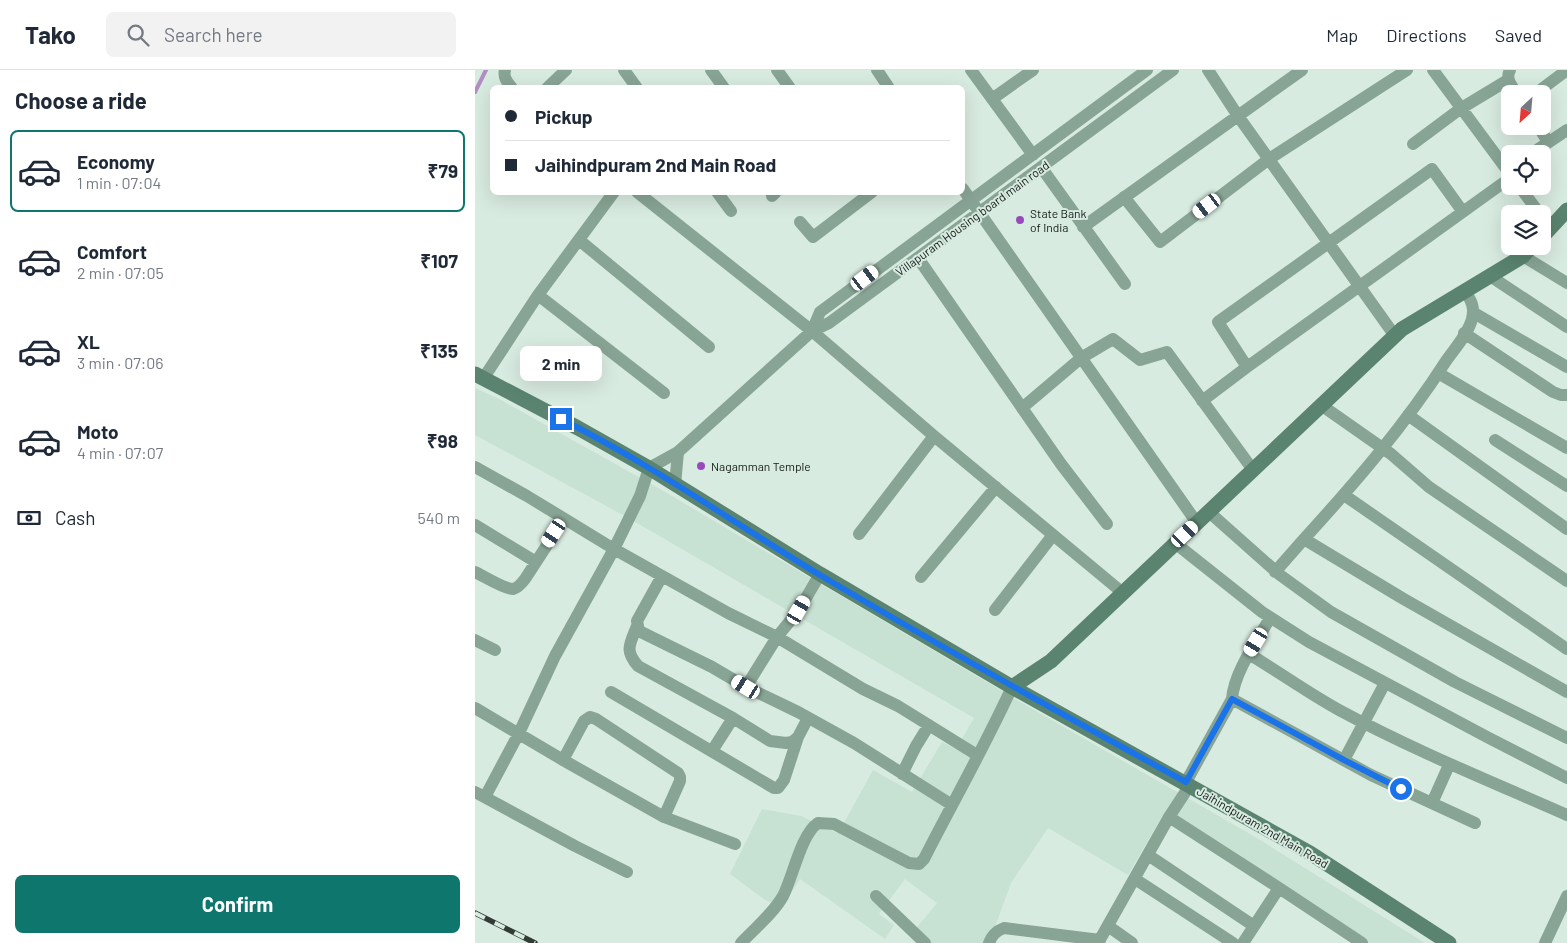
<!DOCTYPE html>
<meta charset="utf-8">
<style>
body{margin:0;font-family:Barlow,sans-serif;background:#f2f2f3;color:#1f2937;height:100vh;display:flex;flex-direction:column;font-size:19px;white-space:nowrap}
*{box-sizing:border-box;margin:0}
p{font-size:16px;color:#747a83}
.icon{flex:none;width:28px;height:28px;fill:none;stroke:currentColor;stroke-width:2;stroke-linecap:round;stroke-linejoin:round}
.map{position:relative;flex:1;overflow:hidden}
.drawer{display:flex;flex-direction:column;background:#fff;width:475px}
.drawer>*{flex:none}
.banner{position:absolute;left:15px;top:15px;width:475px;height:110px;border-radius:8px;box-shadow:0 5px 20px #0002;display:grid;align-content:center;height:110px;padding:0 15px;background:#fff}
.needle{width:32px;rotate:206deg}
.buttons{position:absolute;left:1026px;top:15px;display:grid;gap:10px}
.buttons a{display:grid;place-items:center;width:50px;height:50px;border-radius:8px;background:#fff;box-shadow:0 5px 20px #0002;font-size:25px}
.end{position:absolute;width:22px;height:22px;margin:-11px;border:6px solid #1a73e8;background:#fff;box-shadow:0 0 0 2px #fff}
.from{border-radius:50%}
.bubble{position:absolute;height:35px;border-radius:8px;background:#fff;box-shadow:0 5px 20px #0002;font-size:16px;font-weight:700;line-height:35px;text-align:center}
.car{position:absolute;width:15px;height:30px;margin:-15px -8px;border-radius:6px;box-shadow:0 0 4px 1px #0007;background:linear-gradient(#fff 24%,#345 0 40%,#fff 0 76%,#345 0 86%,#fff 0)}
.banner b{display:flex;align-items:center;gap:18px;height:48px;font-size:19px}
.banner b+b{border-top:1px solid #e0e1e3}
.banner i{width:12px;height:12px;background:#1f2937}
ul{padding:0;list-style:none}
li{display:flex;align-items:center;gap:15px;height:82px;margin:0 10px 8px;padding:0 5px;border:2px solid transparent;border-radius:8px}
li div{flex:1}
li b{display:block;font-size:19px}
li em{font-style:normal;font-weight:700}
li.selected{border-color:#0f766e}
li>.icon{width:45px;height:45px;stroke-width:1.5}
h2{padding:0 15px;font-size:22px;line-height:60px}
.pay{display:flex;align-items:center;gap:12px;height:55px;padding:0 15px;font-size:19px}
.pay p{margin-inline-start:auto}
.primary-button{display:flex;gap:10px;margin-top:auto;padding:10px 15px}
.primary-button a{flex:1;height:58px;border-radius:8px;background:#0f766e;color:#fff;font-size:20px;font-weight:700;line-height:58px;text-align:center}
header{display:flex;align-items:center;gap:30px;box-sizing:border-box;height:70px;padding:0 25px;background:#fff;border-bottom:1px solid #e0e1e3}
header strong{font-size:24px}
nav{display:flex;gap:28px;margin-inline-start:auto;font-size:18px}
.search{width:350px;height:45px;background:#f2f2f3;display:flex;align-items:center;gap:12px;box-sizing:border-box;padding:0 18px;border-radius:8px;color:#747a83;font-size:19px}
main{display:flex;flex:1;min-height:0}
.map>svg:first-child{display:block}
.built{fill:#c7e1d3}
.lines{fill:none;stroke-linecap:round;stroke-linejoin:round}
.stream{stroke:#b08dc2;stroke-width:4}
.street{stroke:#88a495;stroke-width:12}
.secondary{stroke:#5a846f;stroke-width:15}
.rail-casing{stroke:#323b36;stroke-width:5.5}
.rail{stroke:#d8ebe0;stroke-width:4;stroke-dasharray:11;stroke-linecap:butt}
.route{stroke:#1a73e8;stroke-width:6}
.poi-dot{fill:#9849ba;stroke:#d8ebe0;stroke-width:2}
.labels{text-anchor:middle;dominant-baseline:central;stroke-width:4;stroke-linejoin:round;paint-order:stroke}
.poi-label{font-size:12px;fill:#131a16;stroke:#d8ebe0;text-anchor:start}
.street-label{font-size:12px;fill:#131a16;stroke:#d8ebe0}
</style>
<header>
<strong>Tako</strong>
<div class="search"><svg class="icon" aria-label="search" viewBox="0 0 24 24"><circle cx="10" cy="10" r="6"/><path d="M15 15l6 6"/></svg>Search here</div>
<nav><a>Map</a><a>Directions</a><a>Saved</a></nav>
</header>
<main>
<section class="drawer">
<h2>Choose a ride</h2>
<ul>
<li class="selected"><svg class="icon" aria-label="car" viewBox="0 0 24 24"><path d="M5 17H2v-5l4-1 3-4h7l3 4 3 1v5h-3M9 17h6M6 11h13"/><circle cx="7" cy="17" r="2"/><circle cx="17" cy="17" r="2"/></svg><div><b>Economy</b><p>1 min · 07:04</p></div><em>₹79</em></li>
<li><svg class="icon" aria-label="car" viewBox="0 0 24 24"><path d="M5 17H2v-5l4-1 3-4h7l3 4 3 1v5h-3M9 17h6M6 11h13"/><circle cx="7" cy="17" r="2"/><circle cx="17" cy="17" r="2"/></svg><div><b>Comfort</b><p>2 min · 07:05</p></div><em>₹107</em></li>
<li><svg class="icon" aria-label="car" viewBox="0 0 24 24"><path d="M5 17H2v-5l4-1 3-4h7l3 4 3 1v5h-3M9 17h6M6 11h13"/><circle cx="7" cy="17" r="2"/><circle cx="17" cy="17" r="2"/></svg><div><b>XL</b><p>3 min · 07:06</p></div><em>₹135</em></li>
<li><svg class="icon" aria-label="car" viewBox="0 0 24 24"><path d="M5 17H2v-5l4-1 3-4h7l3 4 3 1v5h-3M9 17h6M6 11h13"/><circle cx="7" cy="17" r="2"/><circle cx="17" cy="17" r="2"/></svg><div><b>Moto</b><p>4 min · 07:07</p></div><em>₹98</em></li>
</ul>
<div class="pay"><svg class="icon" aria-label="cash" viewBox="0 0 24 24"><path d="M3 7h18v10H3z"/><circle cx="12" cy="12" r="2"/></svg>Cash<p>540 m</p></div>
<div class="primary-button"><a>Confirm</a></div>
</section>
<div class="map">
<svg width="1092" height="873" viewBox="0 0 1092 873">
<rect width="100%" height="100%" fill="#d8ebe0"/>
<!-- built -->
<path class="built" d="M 0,318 L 26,330 L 185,419 L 542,630 L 782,768 L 950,873 L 890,873 L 687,746 L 653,805 L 573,758 L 536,813 L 514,873 L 442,873 L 435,866 L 462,833 L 430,809 L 404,844 L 419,855 L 410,869 L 325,809 L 307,837 L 290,830 L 255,804 L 287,739 L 326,746 L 362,763 L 370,751 L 398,700 L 437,722 L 467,672 L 481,679 L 499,648 L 148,445 L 0,365 Z"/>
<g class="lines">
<!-- stream -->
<path class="stream" d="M 0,22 L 11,0"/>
<!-- street -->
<path class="street" d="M 30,0 C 28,7 32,12 37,18
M 149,0 L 162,18
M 236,0 L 249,18
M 302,0 L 315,18
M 402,0 L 414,18
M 496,0 L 558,85
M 733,0 L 763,46 L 920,266
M 958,0 L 1035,104
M 1035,0 C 1030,9 1037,16 1042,24
M 72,18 L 91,0
M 1060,24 L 1092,0
M 517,29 L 558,0
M 1063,56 L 1073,72
M 938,74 L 985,39 L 1033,10
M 1056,84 L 1092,60
M 566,97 L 650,214
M 1044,116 L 1065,144
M 488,119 L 722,453
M 162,122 L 337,261 L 459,366 L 648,523
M 242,122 L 256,141
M 297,126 L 301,122
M 649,127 L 685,172 L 794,89 L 932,0
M 325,152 L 338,167 L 397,122
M 608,157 L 827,0
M 104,170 L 234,277
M 1048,186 L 1092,213
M 443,188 L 586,394 L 632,454
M 1015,206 L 1092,257
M 990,221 C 996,230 1000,237 997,249 C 993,264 980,278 971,291 C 930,355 880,413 829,469 L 927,528 L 1092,622
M 63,225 L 189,323
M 999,243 L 1092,297
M 337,261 L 345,242 L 672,0
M 989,263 L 1078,322 L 1086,325 L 1092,325
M 772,297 L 743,252 L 957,99 L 988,142
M 963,303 L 1092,378
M 8,309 L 63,225 L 139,122
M 727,331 L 772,297 L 1035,108
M 846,335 L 916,384 L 954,417 L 1092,511
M 547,338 L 606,288 L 638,269 L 665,290 L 692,282 L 778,400
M 933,345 L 1092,459
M 1020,370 L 1092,416
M 0,397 L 52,426 L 139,479 L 253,543 L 302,567 L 388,619 L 423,636 L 502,685
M 200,415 L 203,382
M 869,425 L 1092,579
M 734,442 L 805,505 L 856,542 L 980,612 L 1092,668
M 0,455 L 61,492
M 384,464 L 459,366
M 700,473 L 787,542 L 834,572 L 1012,667 L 1092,708
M 0,502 C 9,506 29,519 38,519 C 43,518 47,513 50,509 L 89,449
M 800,502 L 829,469
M 187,506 L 162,551 L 164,561 L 237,597 L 271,617 L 323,642 L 379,673 L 477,735
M 446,507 L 521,417
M 520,540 L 578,465
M 795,548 C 782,571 759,602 757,629 L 896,705 L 1000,753
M 162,556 C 155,574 149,580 163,596 L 258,648 L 295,671 L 311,673 L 317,672 L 323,667 L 333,648
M 0,570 L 20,580
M 774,584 C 804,602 833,623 864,640 C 938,680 1015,711 1092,745
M 271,617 L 302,567 L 324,540 L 345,504
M 136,622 L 299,718 L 303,718 L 309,710 L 323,667
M 0,638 L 88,690 L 189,747 L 260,774
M 237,681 L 258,648
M 88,690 L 109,651 L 115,647 L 121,649 L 203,703 L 205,707 L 205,711 L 189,747
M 869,690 L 910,613
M 427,704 L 441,676 L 454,655
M 711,712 L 757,629
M 0,722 L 100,776 L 152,802
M 10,727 L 44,663 L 80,586 L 139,479 L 165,426 L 174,398 L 203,382 L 337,261 L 354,253 L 698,0
M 957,733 L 974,695
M 694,747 L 804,818
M 673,785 L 779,856
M 660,809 L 758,873
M 401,826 L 450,873
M 633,856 L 657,873
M 266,873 C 280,858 298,844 308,826 C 318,807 326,764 343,753 L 359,754 L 434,793 L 444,794 L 449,789 C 478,732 510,676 537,617
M 514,873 C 517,865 521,861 529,858 L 625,870
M 623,873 L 694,747 L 715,715
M 768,873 L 804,818 L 887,873
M 1070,873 L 1092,826"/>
<!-- secondary -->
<path class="secondary" d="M 1068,166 L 1092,140
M 0,304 L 103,358 L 174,398 L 345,504 L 537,617 L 835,783 L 974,873
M 537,617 L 576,591 L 927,259 L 1048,186 L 1057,176"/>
<defs>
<path id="rail" d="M 0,843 L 60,873"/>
</defs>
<!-- rail casing -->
<use href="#rail" class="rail-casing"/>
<!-- rail -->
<use href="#rail" class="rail"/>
</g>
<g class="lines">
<!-- route -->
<path class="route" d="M 86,349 C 176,394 259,453 345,505 C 466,577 588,645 711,712 L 757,629 L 869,690 L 926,719"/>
</g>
<!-- markers -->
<g class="poi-dot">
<circle cx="545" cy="150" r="5"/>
<circle cx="226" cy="396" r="5"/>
</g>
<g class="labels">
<!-- poi labels -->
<g class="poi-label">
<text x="555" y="143">State Bank<tspan x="555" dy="14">of India</tspan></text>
<text x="236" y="396">Nagamman Temple</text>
</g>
<!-- street labels -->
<g class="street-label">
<text transform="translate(497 148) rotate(-36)">Villapuram Housing board main road</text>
<text transform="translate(788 757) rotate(30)">Jaihindpuram 2nd Main Road</text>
</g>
</g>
</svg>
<div class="buttons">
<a><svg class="needle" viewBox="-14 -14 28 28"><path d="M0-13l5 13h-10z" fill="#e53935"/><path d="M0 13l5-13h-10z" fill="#747a83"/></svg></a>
<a><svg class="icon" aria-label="locate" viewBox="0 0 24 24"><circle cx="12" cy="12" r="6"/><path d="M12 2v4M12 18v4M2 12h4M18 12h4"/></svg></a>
<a><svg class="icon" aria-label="layers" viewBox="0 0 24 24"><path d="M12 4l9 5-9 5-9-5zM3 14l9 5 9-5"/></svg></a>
</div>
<i class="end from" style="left:926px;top:719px"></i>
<i class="end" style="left:86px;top:349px"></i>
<div class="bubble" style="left:45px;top:276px;width:82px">2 min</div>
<i class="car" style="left:732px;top:136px;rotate:233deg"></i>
<i class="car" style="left:390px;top:208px;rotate:53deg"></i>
<i class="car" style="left:79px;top:463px;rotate:213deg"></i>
<i class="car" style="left:710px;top:464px;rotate:47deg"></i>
<i class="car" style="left:324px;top:540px;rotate:30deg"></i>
<i class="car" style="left:781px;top:572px;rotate:211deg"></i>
<i class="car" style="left:271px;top:617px;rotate:301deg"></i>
<div class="banner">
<b><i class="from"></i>Pickup</b>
<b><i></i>Jaihindpuram 2nd Main Road</b>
</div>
</div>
</main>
